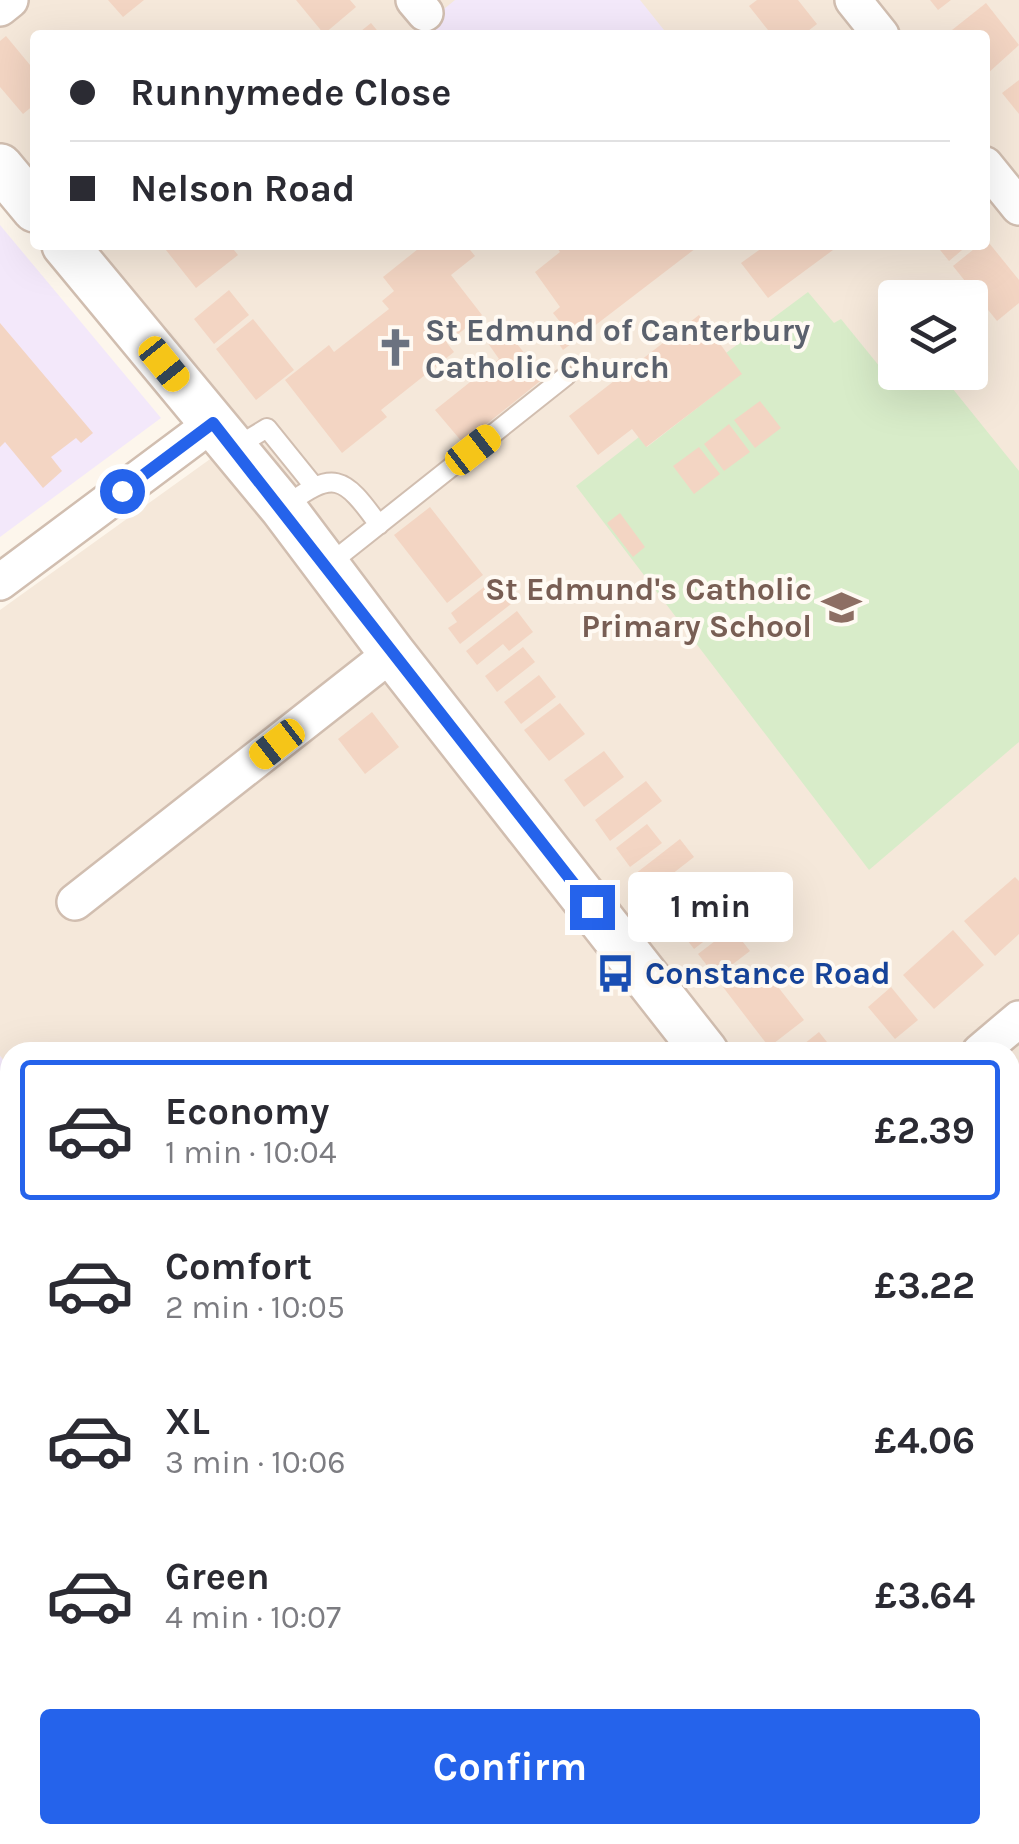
<!DOCTYPE html>
<meta charset="utf-8">
<style>
body{margin:0;font-family:Karla,sans-serif;background:#f2f2f3;color:#2b2b33;height:100vh;display:flex;flex-direction:column;font-size:38px;white-space:nowrap}
*{box-sizing:border-box;margin:0}
p{font-size:32px;color:#7c7c81}
.icon{flex:none;width:55px;height:55px;fill:none;stroke:currentColor;stroke-width:2;stroke-linecap:round;stroke-linejoin:round}
.map{position:relative;flex:1;overflow:hidden}
.side{position:absolute;left:0px;top:1042px;width:1020px;height:802px;display:flex;flex-direction:column;background:#fff;border-radius:30px 30px 0 0;box-shadow:0 10px 40px #0002}
.side>*{flex:none}
.top-card{position:absolute;left:30px;top:30px;width:960px;height:220px;border-radius:10px;box-shadow:0 10px 40px #0002;display:grid;align-content:center;height:220px;padding:0 40px;background:#fff}
.controls{position:absolute;left:878px;top:280px;display:grid;gap:20px}
.controls a{display:grid;place-items:center;width:110px;height:110px;border-radius:10px;background:#fff;box-shadow:0 10px 40px #0002;font-size:50px}
.end{position:absolute;width:45px;height:45px;margin:-22px;border:12px solid #2563eb;background:#fff;box-shadow:0 0 0 5px #fff}
.from{border-radius:50%}
.bubble{position:absolute;height:70px;border-radius:10px;background:#fff;box-shadow:0 10px 40px #0002;font-size:32px;font-weight:700;line-height:70px;text-align:center}
.car{position:absolute;width:30px;height:60px;margin:-30px -15px;border-radius:12px;box-shadow:0 0 8px 2px #0007;background:linear-gradient(#f5c518 24%,#345 0 40%,#f5c518 0 76%,#345 0 86%,#f5c518 0)}
.top-card b{display:flex;align-items:center;gap:35px;height:95px;font-size:38px}
.top-card b+b{border-top:2px solid #e1e1e2}
.top-card i{width:25px;height:25px;background:#2b2b33}
ul{padding:18px 0 0;list-style:none}
li{display:flex;align-items:center;gap:30px;height:140px;margin:0 20px 15px;padding:0 20px;border:5px solid transparent;border-radius:10px}
li div{flex:1}
li b{display:block;font-size:38px}
li em{font-style:normal;font-weight:700}
li.on{border-color:#2563eb}
li>.icon{width:90px;height:90px;stroke-width:1.5}
.action{display:flex;gap:20px;margin-top:auto;padding:20px 40px}
.action a{flex:1;height:115px;border-radius:10px;background:#2563eb;color:#fff;font-size:40px;font-weight:700;line-height:115px;text-align:center}
.map>svg:first-child{display:block}
.residential{fill:#f5e8da;fill-rule:evenodd}
.education{fill:#f3e8fa}
.green{fill:#d8ecc9}
.building{fill:#f3d5c3}
.lines{fill:none;stroke-linecap:round;stroke-linejoin:round}
.service-casing{stroke:#d1beb0;stroke-width:22}
.minor-casing{stroke:#d1beb0;stroke-width:40}
.tertiary-casing{stroke:#d1beb0;stroke-width:50}
.service{stroke:#fff;stroke-width:18}
.minor{stroke:#fff;stroke-width:35}
.tertiary{stroke:#fff;stroke-width:45}
.route{stroke:#2563eb;stroke-width:12}
.labels{text-anchor:middle;dominant-baseline:central;stroke-width:8;stroke-linejoin:round;paint-order:stroke}
.worship-label{font-size:32px;font-weight:bold;fill:#5b616d;stroke:#fffaf3;text-anchor:start}
.education-label{font-size:32px;font-weight:bold;fill:#785e54;stroke:#fffaf3;text-anchor:end}
.transit-label{font-size:32px;font-weight:bold;fill:#164399;stroke:#fffaf3;text-anchor:start}
</style>
<div class="map">
<svg width="1019" height="1844" viewBox="0 0 1019 1844">
<rect width="100%" height="100%" fill="#fdf6ec"/>
<!-- residential -->
<path class="residential" d="M 0,0 L 1019,0 L 1019,1844 L 622,1844 L 615,1835 L 1010,1835 L 1010,1052 L 10,1052 L 10,1068 L 0,1056 L 0,610 L 245,434 L 86,245 L 985,245 L 985,35 L 35,35 L 35,185 L 0,144 ZM 895,298 L 970,298 L 970,372 L 895,372 Z"/>
<!-- education -->
<path class="education" d="M 455,0 L 640,0 L 668,35 L 412,35 Z
M 0,225 L 161,418 L 0,537 Z
M 0,1056 L 10,1068 L 10,1378 L 0,1386 Z"/>
<!-- green -->
<path class="green" d="M 808,292 L 834,323 L 841,319 L 880,367 L 895,357 L 895,372 L 940,373 L 1019,471 L 1019,742 L 869,870 L 576,486 L 639,437 L 647,447 L 741,374 L 726,353 Z
M 10,1378 L 10,1835 L 615,1835 L 622,1844 L 0,1844 L 0,1386 Z"/>
<!-- building -->
<path class="building" d="M 108,0 L 144,0 L 123,17 Z
M 296,0 L 350,0 L 356,7 L 324,34 Z
M 757,0 L 798,0 L 817,24 L 803,35 L 772,35 L 749,6 Z
M 930,0 L 951,0 L 938,10 Z
M 986,3 L 1019,45 L 987,74 L 985,35 L 956,35 L 952,30 Z
M 371,23 L 381,35 L 356,35 Z
M 6,36 L 35,71 L 35,104 L 23,114 L 0,87 L 0,41 Z
M 1019,80 L 1019,114 L 1002,93 Z
M 985,238 L 1019,280 L 1019,303 L 997,321 L 953,266 L 979,245 L 985,245 Z
M 162,245 L 230,245 L 238,255 L 196,288 Z
M 423,245 L 466,245 L 475,256 L 451,275 L 482,315 L 447,343 L 454,352 L 381,410 L 387,417 L 342,453 L 285,380 L 329,345 L 334,352 L 389,309 L 382,301 L 394,291 L 383,277 Z
M 555,245 L 700,245 L 563,350 L 557,341 L 568,332 L 553,313 L 560,307 L 535,272 L 560,252 Z
M 766,245 L 829,245 L 833,250 L 768,298 L 741,263 Z
M 936,245 L 968,245 L 949,261 Z
M 229,290 L 249,315 L 214,344 L 194,319 Z
M 699,315 L 742,374 L 646,447 L 632,429 L 598,455 L 569,416 Z
M 253,319 L 294,370 L 256,400 L 216,349 Z
M 0,323 L 93,433 L 81,443 L 76,438 L 51,457 L 62,471 L 43,488 L 5,442 L 0,447 Z
M 502,325 L 544,378 L 463,443 L 435,410 L 499,359 L 485,339 Z
M 760,401 L 781,428 L 755,448 L 734,420 Z
M 729,424 L 750,452 L 724,471 L 704,444 Z
M 699,447 L 720,474 L 694,494 L 673,466 Z
M 430,507 L 483,575 L 447,603 L 394,535 Z
M 620,513 L 645,547 L 633,557 L 607,523 Z
M 493,580 L 511,604 L 460,644 L 448,628 L 457,622 L 451,613 Z
M 517,611 L 533,632 L 509,651 L 503,644 L 477,665 L 466,651 Z
M 523,647 L 535,662 L 497,692 L 485,676 Z
M 539,675 L 556,697 L 521,724 L 504,702 Z
M 560,703 L 585,734 L 549,761 L 524,730 Z
M 372,712 L 399,747 L 365,774 L 338,739 Z
M 604,751 L 624,777 L 584,807 L 564,780 Z
M 646,781 L 662,801 L 610,841 L 595,820 Z
M 647,824 L 662,843 L 630,867 L 616,848 Z
M 680,839 L 694,857 L 649,892 L 635,874 Z
M 683,875 L 699,895 L 668,918 L 653,897 Z
M 1015,877 L 1019,881 L 1019,934 L 995,956 L 964,921 Z
M 710,897 L 729,922 L 694,949 L 675,924 Z
M 732,928 L 750,951 L 716,977 L 698,954 Z
M 953,930 L 984,965 L 934,1009 L 903,975 Z
M 767,973 L 804,1020 L 769,1047 L 723,987 L 739,975 L 749,987 Z
M 891,987 L 918,1020 L 895,1039 L 868,1007 Z
M 819,1032 L 835,1052 L 794,1052 Z
M 1019,1084 L 1019,1122 L 1010,1111 L 1010,1092 Z
M 1019,1211 L 1019,1265 L 1010,1254 L 1010,1218 Z"/>
<g class="lines">
<defs>
<path id="service" d="M 234,448 L 267,428 L 313,485
M 283,508 C 334,469 343,475 379,525
M 328,565 L 566,376"/>
<path id="minor" d="M 414,0 L 425,13
M 853,0 L 881,35
M 0,8 L 10,0
M 985,165 L 1019,207
M 0,582 L 213,423
M 75,902 L 392,653
M 980,1052 L 1019,1019
M 1010,1644 L 1019,1637
M 841,1835 L 848,1844"/>
<path id="tertiary" d="M 0,167 L 35,209
M 65,245 L 283,508 L 392,653 L 705,1052
M 1010,1474 L 1019,1489"/>
</defs>
<!-- service casing -->
<use href="#service" class="service-casing"/>
<!-- minor casing -->
<use href="#minor" class="minor-casing"/>
<!-- tertiary casing -->
<use href="#tertiary" class="tertiary-casing"/>
<!-- service -->
<use href="#service" class="service"/>
<!-- minor -->
<use href="#minor" class="minor"/>
<!-- tertiary -->
<use href="#tertiary" class="tertiary"/>
</g>
<g class="lines">
<!-- route -->
<path class="route" d="M 122,491 L 213,423 L 592,907"/>
</g>
<!-- icons -->
<defs>
<symbol id="church-bare" viewBox="-9 -9 18 18"><path d="M-1.2-6h2.4v3.5h3.3v2.4h-3.3V6h-2.4V-.1h-3.3v-2.4h3.3Z" fill="#6b7280" stroke="#fffaf3" stroke-width="2.5" paint-order="stroke"/></symbol>
<symbol id="school-bare" viewBox="-9 -9 18 18"><path d="M0-5L7-2L0 1L-7-2ZM-4 1L0 2.5L4 1V4Q0 6-4 4Z" fill="#8d6e63" stroke="#fffaf3" stroke-width="2.5" paint-order="stroke"/></symbol>
<symbol id="bus-bare" viewBox="-9 -9 18 18"><path d="M-5-6H5V4H4V6H2V4H-2V6H-4V4H-5ZM-3.5-4V0h7V-4ZM-3.5 1.2v1.5H-2V1.2ZM2 1.2v1.5H3.5V1.2Z" fill="#1a4fb4" stroke="#fffaf3" stroke-width="2.5" paint-order="stroke"/></symbol>
</defs>
<g fill-rule="evenodd">
<use href="#church-bare" x="368" y="320" width="55" height="55"/>
<use href="#school-bare" x="814" y="580" width="55" height="55"/>
<use href="#bus-bare" x="588" y="946" width="55" height="55"/>
</g>
<g class="labels">
<!-- worship labels -->
<g class="worship-label">
<text x="425" y="330">St Edmund of Canterbury<tspan x="425" dy="37">Catholic Church</tspan></text>
</g>
<!-- education labels -->
<g class="education-label">
<text x="812" y="589">St Edmund's Catholic<tspan x="812" dy="37">Primary School</tspan></text>
</g>
<!-- transit labels -->
<g class="transit-label">
<text x="645" y="973">Constance Road</text>
</g>
</g>
</svg>
<div class="controls">
<a><svg class="icon" aria-label="layers" viewBox="0 0 24 24"><path d="M12 4l9 5-9 5-9-5zM3 14l9 5 9-5"/></svg></a>
</div>
<i class="end from" style="left:122px;top:491px"></i>
<i class="end" style="left:592px;top:907px"></i>
<div class="bubble" style="left:628px;top:872px;width:165px">1 min</div>
<i class="car" style="left:164px;top:364px;rotate:141deg"></i>
<i class="car" style="left:473px;top:450px;rotate:52deg"></i>
<i class="car" style="left:277px;top:744px;rotate:232deg"></i>
<div class="top-card">
<b><i class="from"></i>Runnymede Close</b>
<b><i></i>Nelson Road</b>
</div>
<section class="side">
<ul>
<li class="on"><svg class="icon" aria-label="car" viewBox="0 0 24 24"><path d="M5 17H2v-5l4-1 3-4h7l3 4 3 1v5h-3M9 17h6M6 11h13"/><circle cx="7" cy="17" r="2"/><circle cx="17" cy="17" r="2"/></svg><div><b>Economy</b><p>1 min · 10:04</p></div><em>£2.39</em></li>
<li><svg class="icon" aria-label="car" viewBox="0 0 24 24"><path d="M5 17H2v-5l4-1 3-4h7l3 4 3 1v5h-3M9 17h6M6 11h13"/><circle cx="7" cy="17" r="2"/><circle cx="17" cy="17" r="2"/></svg><div><b>Comfort</b><p>2 min · 10:05</p></div><em>£3.22</em></li>
<li><svg class="icon" aria-label="car" viewBox="0 0 24 24"><path d="M5 17H2v-5l4-1 3-4h7l3 4 3 1v5h-3M9 17h6M6 11h13"/><circle cx="7" cy="17" r="2"/><circle cx="17" cy="17" r="2"/></svg><div><b>XL</b><p>3 min · 10:06</p></div><em>£4.06</em></li>
<li><svg class="icon" aria-label="car" viewBox="0 0 24 24"><path d="M5 17H2v-5l4-1 3-4h7l3 4 3 1v5h-3M9 17h6M6 11h13"/><circle cx="7" cy="17" r="2"/><circle cx="17" cy="17" r="2"/></svg><div><b>Green</b><p>4 min · 10:07</p></div><em>£3.64</em></li>
</ul>
<div class="action"><a>Confirm</a></div>
</section>
</div>
